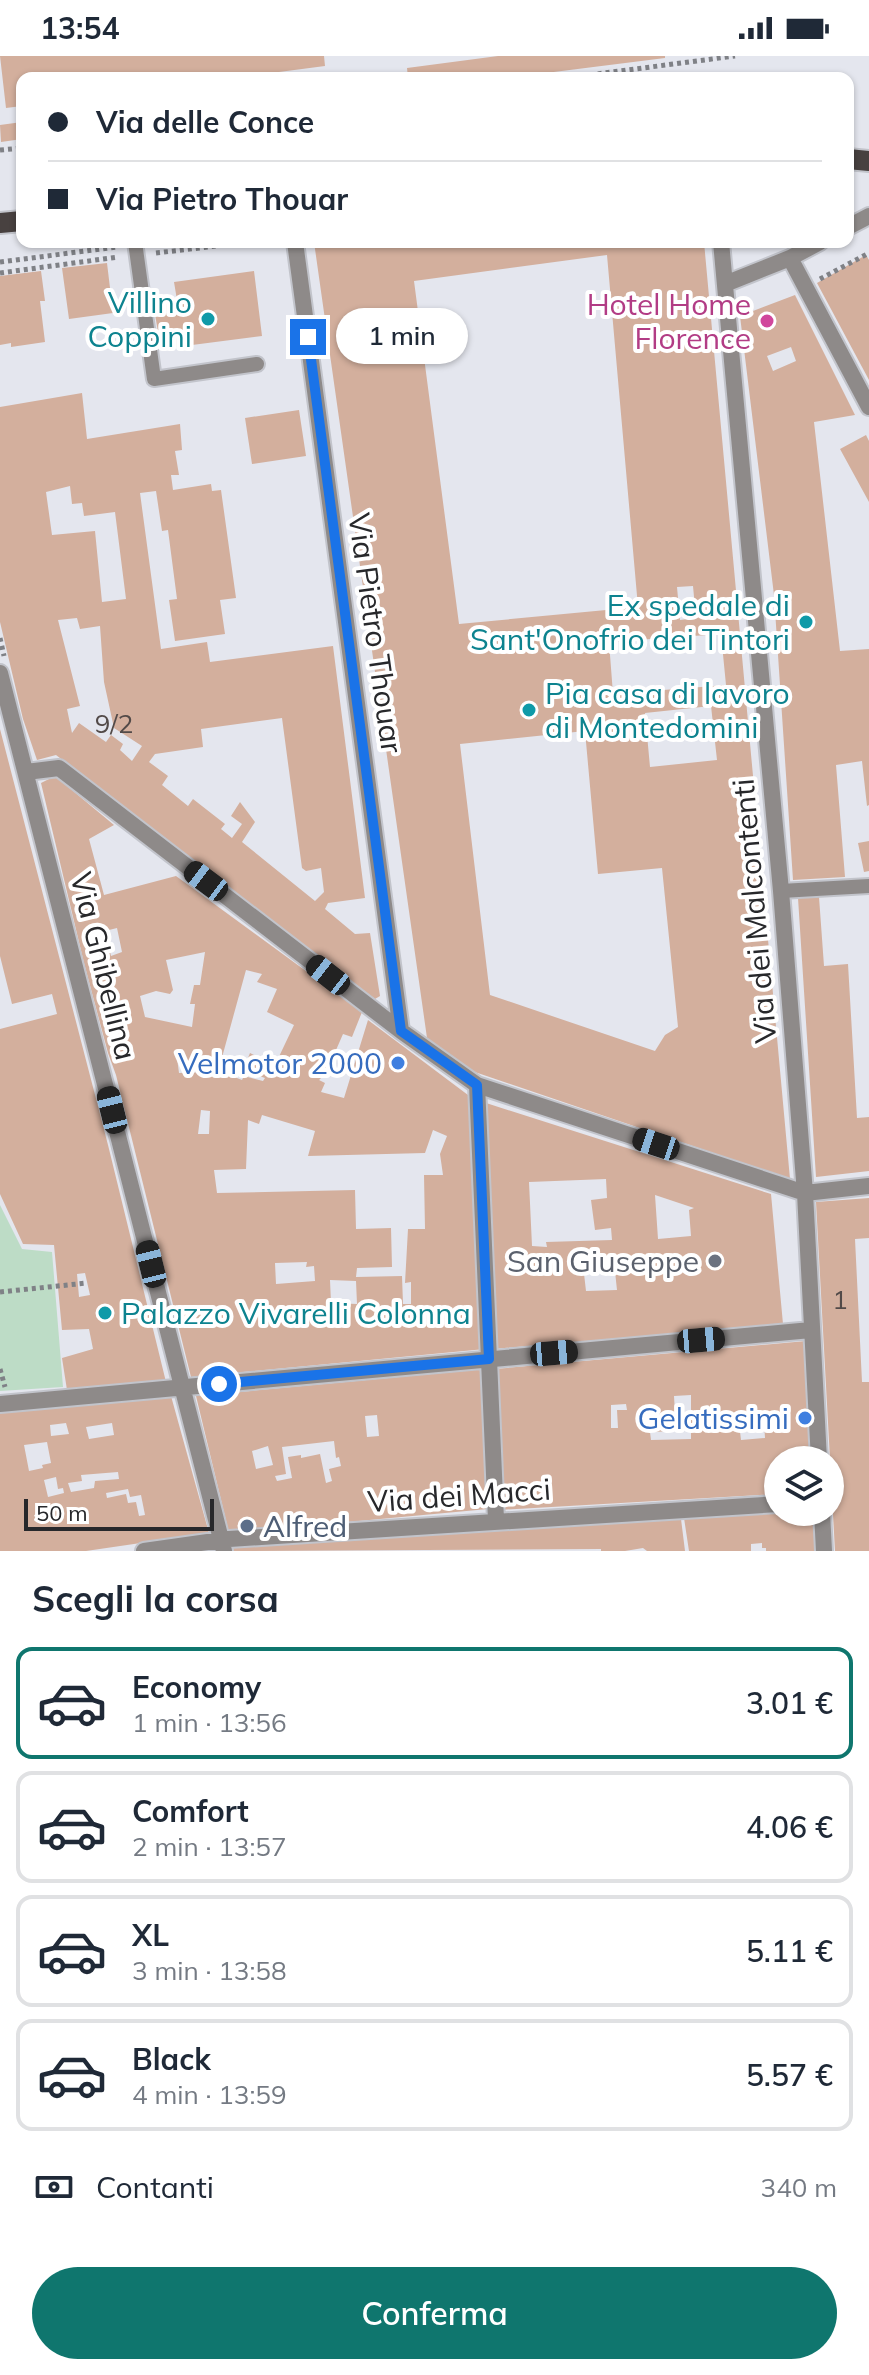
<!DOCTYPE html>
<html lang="it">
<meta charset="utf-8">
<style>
body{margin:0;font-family:Mulish,sans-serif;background:#f6f6f7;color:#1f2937;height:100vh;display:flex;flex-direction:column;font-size:30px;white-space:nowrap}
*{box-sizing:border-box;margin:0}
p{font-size:26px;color:#747a83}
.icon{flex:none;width:44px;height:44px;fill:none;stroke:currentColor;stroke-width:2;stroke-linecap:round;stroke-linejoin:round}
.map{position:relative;height:1495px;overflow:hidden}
.side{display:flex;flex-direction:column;background:#fff;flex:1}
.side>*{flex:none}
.hud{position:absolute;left:16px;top:16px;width:838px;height:176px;border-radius:16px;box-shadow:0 2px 6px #0004;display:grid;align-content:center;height:176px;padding:0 32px;background:#fff}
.buttons{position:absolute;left:764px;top:1390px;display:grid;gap:16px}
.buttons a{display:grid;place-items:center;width:80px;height:80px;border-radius:50%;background:#fff;box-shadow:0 2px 6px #0004;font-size:40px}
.scale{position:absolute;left:24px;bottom:20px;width:190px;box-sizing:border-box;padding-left:8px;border:4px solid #27282b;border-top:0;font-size:22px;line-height:28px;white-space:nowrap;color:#27282b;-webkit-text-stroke:6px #fff;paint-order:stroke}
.end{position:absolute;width:36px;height:36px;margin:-18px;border:10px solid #1a73e8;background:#fff;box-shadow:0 0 0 4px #fff}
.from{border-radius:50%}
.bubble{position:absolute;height:56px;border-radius:28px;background:#fff;box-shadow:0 2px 6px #0004;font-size:26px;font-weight:600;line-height:56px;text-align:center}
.car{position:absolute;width:24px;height:48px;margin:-24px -12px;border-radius:10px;box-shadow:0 0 6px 2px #0007;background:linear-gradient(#222 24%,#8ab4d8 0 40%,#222 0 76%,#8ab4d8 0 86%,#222 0)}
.hud b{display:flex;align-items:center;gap:28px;height:76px;font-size:30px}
.hud b+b{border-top:2px solid #e0e1e3}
.hud i{width:20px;height:20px;background:#1f2937}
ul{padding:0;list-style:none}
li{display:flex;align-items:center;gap:24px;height:112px;margin:0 16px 12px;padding:0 16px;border:4px solid #e0e1e3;border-radius:16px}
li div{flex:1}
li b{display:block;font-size:30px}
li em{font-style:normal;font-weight:600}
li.current{border-color:#0f766e}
li>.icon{width:72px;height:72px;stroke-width:1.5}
h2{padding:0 32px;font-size:36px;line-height:96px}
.pay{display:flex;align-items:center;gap:20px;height:88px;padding:0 32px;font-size:30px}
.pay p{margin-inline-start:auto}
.action{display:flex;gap:16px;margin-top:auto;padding:16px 32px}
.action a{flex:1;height:92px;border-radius:48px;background:#0f766e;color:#fff;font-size:32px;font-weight:600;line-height:92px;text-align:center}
.status{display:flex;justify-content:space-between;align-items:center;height:56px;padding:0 40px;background:#fff;direction:ltr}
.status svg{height:22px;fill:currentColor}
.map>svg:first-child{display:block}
.green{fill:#bddcc6}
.building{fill:#d3af9d;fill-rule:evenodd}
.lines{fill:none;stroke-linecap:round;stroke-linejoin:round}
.lane-casing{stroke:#c2c4cb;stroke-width:18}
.street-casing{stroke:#c2c4cb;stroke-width:20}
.primary-casing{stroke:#c2c4cb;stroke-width:24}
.path{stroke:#7f8186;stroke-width:5;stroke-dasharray:4 4;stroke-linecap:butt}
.lane{stroke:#8e8a89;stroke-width:14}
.street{stroke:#8e8a89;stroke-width:16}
.primary{stroke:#484140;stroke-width:20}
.route{stroke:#1a73e8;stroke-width:10}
.culture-dot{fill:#0f9aa8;stroke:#fff;stroke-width:3}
.hotel-dot{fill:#d1479c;stroke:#fff;stroke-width:3}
.shop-dot{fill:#3f7fe0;stroke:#fff;stroke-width:3}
.worship-dot{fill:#6b7280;stroke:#fff;stroke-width:3}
.service-dot{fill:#5c6f8a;stroke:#fff;stroke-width:3}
.labels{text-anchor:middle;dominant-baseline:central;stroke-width:8;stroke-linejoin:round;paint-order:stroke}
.number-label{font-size:26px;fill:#524a48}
.culture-label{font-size:30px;fill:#0d838f;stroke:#fff;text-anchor:end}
.hotel-label{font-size:30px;fill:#b23c85;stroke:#fff;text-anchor:end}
.street-label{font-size:30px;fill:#27282b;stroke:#fff}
.shop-label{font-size:30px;fill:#366cbe;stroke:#fff;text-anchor:end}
.worship-label{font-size:30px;fill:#5b616d;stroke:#fff;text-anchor:end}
.service-label{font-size:30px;fill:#4e5e75;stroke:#fff;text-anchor:start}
</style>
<div class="status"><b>13:54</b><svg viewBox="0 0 49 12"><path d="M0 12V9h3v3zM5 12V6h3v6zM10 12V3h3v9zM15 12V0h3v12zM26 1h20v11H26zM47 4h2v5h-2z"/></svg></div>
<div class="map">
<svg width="869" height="1495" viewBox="0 0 869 1495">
<rect width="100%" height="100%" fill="#e4e6ee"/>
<!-- green -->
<path class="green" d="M 0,1149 L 22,1193 L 52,1196 L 63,1331 L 0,1335 Z"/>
<!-- building -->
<path class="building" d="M 0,0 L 324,0 L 325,10 L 232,22 L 22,22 L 22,50 L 6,52 Z
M 498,0 L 665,0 L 665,2 L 505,22 L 408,22 L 407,12 Z
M 22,66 L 22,83 L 1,86 L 0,69 Z
M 314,186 L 704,186 L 790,1123 L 466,1013 L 427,982 ZM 607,199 L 638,551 L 459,568 L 414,225 ZM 693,530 L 696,562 L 680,564 L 677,531 ZM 721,578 L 726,629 L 613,638 L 609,586 ZM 711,650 L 717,704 L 650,711 L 645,657 ZM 585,675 L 598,818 L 662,812 L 678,971 L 665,979 L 655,995 L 490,939 L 460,688 Z
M 866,199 L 869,204 L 869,324 L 817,227 Z
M 107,207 L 113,257 L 69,263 L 62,212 Z
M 41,215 L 45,245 L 40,245 L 45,286 L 11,291 L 11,287 L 0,289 L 0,220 Z
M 254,215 L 262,280 L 161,293 L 153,247 L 177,244 L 174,226 Z
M 795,239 L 855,359 L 814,366 L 840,595 L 869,593 L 869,749 L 867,750 L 862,705 L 836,709 L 845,821 L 793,824 L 774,539 L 740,260 ZM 791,291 L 796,305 L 773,315 L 767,300 Z
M 82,337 L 87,383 L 180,368 L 182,394 L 175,395 L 179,419 L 171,419 L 173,434 L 211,428 L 212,435 L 221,434 L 236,542 L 220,544 L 225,578 L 175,585 L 169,544 L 177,543 L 168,474 L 162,475 L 156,435 L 140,437 L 161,593 L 207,586 L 210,606 L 333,590 L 365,842 L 328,847 L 325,853 L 355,878 L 370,877 L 380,940 L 375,943 L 56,699 L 37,704 L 23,663 L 0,566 L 0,351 ZM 70,430 L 72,448 L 82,447 L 84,460 L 115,456 L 126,543 L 102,546 L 95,475 L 52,479 L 46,436 ZM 77,562 L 80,573 L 100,570 L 104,626 L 114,672 L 142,690 L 132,705 L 120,694 L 123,688 L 111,679 L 106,686 L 79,667 L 72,677 L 67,653 L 80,650 L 58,564 ZM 282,662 L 302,812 L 306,815 L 321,812 L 324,836 L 315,845 L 242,786 L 255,766 L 240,746 L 231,760 L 242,768 L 232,782 L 221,773 L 225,768 L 193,743 L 188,750 L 162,729 L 168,720 L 149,706 L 155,698 L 203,691 L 201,673 Z
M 299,354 L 306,400 L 252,408 L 245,362 Z
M 866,379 L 869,385 L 869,446 L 840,393 Z
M 0,673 L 108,1089 L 166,1326 L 67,1334 L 62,1302 L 93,1293 L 89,1273 L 62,1274 L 54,1189 L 23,1188 L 0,1138 L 0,973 L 57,958 L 52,938 L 12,948 L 0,900 ZM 85,1217 L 90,1239 L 79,1241 L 77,1218 Z
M 55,720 L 114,769 L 89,783 L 104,839 L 176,820 L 362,956 L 352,981 L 343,978 L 326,1017 L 319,1024 L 325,1027 L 321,1036 L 344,1042 L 368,964 L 472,1042 L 485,1293 L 191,1321 L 116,1019 L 108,997 L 84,907 L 41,727 ZM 117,872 L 122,896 L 111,900 L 105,875 ZM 205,896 L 200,929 L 194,929 L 190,948 L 195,948 L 192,971 L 145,961 L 140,940 L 156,935 L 170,938 L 173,934 L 166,904 ZM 246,914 L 262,918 L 257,926 L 277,933 L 267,956 L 294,969 L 275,1009 L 250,997 L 243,1014 L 265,1022 L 263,1025 L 244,1020 L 242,1024 L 237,1022 L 237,1015 L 218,1016 ZM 177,1002 L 209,1016 L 179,1017 ZM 201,1054 L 210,1055 L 209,1078 L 198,1078 ZM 262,1059 L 315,1075 L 308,1100 L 425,1097 L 433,1074 L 447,1080 L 440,1098 L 443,1119 L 424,1119 L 425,1173 L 408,1173 L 405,1227 L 411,1226 L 411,1248 L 403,1248 L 402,1220 L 356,1221 L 357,1212 L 392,1211 L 391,1172 L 356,1173 L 355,1134 L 217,1137 L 214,1114 L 246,1113 L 248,1064 L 259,1068 ZM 307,1206 L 306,1211 L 314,1210 L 315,1225 L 276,1228 L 275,1207 ZM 330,1224 L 356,1225 L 357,1248 L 331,1247 Z
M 869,785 L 869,815 L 864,816 L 858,787 Z
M 819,841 L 824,910 L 848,908 L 857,1062 L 869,1061 L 869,1115 L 816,1121 L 798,842 Z
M 483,1046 L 771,1138 L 783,1268 L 493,1293 ZM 606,1123 L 607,1142 L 591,1144 L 595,1174 L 611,1172 L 612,1184 L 546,1186 L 547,1191 L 532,1190 L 529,1126 ZM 655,1139 L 694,1152 L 689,1154 L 691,1180 L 658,1183 ZM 614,1206 L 617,1234 L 586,1235 L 583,1209 Z
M 869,1142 L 869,1182 L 855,1183 L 862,1326 L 869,1326 L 869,1495 L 835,1495 L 816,1146 Z
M 806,1285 L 812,1404 L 778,1404 L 778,1438 L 499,1454 L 495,1313 ZM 691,1339 L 691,1383 L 651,1384 L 650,1376 L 676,1375 L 674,1340 ZM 626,1348 L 627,1354 L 617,1354 L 618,1372 L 611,1372 L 611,1349 ZM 764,1366 L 765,1382 L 741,1384 L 739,1367 Z
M 485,1313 L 488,1453 L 229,1477 L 196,1340 ZM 377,1359 L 379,1380 L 367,1381 L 365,1360 ZM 334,1385 L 336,1402 L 339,1401 L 341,1410 L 329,1413 L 332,1425 L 326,1427 L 320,1398 L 301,1402 L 301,1399 L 288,1401 L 292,1422 L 277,1425 L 275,1420 L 286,1418 L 282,1391 ZM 268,1390 L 273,1409 L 256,1413 L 252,1395 Z
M 171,1340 L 209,1477 L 86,1495 L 0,1495 L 0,1357 ZM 66,1367 L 69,1378 L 51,1380 L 50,1369 ZM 112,1367 L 114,1379 L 89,1383 L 86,1371 ZM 47,1386 L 51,1407 L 42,1409 L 43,1412 L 29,1415 L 24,1389 ZM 118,1416 L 119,1423 L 95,1425 L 94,1432 L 71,1436 L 68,1427 L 82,1425 L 81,1419 ZM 56,1421 L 58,1433 L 63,1432 L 64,1437 L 48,1441 L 44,1424 ZM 128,1433 L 130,1441 L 141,1439 L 145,1459 L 139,1460 L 136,1446 L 128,1447 L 126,1438 L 107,1442 L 106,1437 Z
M 783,1456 L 813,1456 L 816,1495 L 766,1495 L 766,1492 L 762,1492 L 762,1487 L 751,1488 L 751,1495 L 689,1495 L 684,1462 Z
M 681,1463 L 685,1495 L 647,1495 L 643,1492 L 625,1495 L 601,1495 L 601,1493 L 234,1495 L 232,1490 Z"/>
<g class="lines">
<defs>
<path id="lane" d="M 135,186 L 154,323 L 257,308
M 781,835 L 869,830"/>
<path id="street" d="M 848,171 L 869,160
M 295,186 L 401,975
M 721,186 L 781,835 L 805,1137 L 819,1404
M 790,202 L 869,351
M 725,228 L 790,202 L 820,186
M 0,617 L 224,1495
M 26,716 L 59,712 L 401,975 L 477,1029 L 805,1137 L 869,1130
M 477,1029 L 496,1464
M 0,1348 L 811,1274
M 822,1456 L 824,1495
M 144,1495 L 229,1483 L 778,1448"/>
<path id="primary" d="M 848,103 L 869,105
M 0,167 L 22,165"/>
</defs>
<!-- lane casing -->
<use href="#lane" class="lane-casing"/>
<!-- street casing -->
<use href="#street" class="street-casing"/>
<!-- primary casing -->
<use href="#primary" class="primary-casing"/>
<!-- path -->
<path class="path" d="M 566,22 L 735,0
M 0,94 L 22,92
M 156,197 L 251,186
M 0,206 L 117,191
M 0,217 L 118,201
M 820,223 L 869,197
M 0,582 L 4,600
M 0,1236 L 87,1227
M 0,1313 L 5,1331"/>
<!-- lane -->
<use href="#lane" class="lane"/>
<!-- street -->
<use href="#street" class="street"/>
<!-- primary -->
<use href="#primary" class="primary"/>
</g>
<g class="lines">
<!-- route -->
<path class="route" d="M 219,1328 L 489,1303 L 477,1029 L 401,975 L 308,281"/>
</g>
<!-- markers -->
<g class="culture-dot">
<circle cx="208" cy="263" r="8"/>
<circle cx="806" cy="566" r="8"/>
<circle cx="529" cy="654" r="8"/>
<circle cx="105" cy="1257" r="8"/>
</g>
<circle class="hotel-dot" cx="767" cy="265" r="8"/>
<g class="shop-dot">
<circle cx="398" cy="1007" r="8"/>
<circle cx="805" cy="1362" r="8"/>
</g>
<circle class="worship-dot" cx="715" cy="1205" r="8"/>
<circle class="service-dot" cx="247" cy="1470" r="8"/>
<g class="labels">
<!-- number labels -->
<g class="number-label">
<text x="114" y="667">9/2</text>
<text x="840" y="1243">1</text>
</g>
<!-- culture labels -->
<g class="culture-label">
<text x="192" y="246">Villino<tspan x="192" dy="34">Coppini</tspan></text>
<text x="790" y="549">Ex spedale di<tspan x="790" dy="34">Sant'Onofrio dei Tintori</tspan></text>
<text x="545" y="637" text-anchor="start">Pia casa di lavoro<tspan x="545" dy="34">di Montedomini</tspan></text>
<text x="121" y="1257" text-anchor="start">Palazzo Vivarelli Colonna</text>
</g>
<!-- hotel labels -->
<g class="hotel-label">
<text x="751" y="248">Hotel Home<tspan x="751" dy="34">Florence</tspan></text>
</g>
<!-- street labels -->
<g class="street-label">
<text transform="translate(376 577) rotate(82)">Via Pietro Thouar</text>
<text transform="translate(754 855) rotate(-95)">Via dei Malcontenti</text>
<text transform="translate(104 910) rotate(76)">Via Ghibellina</text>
<text transform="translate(459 1439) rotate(-4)">Via dei Macci</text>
</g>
<!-- shop labels -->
<g class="shop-label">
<text x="382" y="1007">Velmotor 2000</text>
<text x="789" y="1362">Gelatissimi</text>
</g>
<!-- worship labels -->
<g class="worship-label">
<text x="699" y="1205">San Giuseppe</text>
</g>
<!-- service labels -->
<g class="service-label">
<text x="263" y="1470">Alfred</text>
</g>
</g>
</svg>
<div class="buttons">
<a><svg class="icon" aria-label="layers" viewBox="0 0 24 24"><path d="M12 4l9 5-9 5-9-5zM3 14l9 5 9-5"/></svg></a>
</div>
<div class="scale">50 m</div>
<i class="end from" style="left:219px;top:1328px"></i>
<i class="end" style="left:308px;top:281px"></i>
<div class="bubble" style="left:336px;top:252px;width:132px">1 min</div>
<i class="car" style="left:206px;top:825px;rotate:307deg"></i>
<i class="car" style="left:328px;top:919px;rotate:308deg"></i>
<i class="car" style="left:112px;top:1054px;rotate:346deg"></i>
<i class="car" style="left:656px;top:1088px;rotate:288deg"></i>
<i class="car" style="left:151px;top:1208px;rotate:346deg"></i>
<i class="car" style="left:701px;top:1284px;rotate:85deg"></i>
<i class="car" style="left:554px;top:1297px;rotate:85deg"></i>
<div class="hud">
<b><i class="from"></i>Via delle Conce</b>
<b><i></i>Via Pietro Thouar</b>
</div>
</div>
<section class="side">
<h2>Scegli la corsa</h2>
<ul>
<li class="current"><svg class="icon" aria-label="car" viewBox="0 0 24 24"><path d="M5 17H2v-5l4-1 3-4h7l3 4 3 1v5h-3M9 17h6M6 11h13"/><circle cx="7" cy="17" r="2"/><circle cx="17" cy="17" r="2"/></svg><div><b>Economy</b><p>1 min · 13:56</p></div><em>3.01 €</em></li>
<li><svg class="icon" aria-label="car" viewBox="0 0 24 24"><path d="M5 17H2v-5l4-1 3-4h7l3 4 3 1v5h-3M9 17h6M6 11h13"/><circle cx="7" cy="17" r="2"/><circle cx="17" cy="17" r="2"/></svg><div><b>Comfort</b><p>2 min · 13:57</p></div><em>4.06 €</em></li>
<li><svg class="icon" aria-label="car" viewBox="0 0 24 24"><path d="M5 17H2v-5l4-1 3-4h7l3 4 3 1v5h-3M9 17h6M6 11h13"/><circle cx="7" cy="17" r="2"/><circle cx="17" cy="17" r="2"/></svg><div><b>XL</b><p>3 min · 13:58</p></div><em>5.11 €</em></li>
<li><svg class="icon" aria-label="car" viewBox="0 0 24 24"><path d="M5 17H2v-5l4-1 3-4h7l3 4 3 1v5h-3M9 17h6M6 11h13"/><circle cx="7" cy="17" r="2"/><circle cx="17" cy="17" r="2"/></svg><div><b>Black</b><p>4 min · 13:59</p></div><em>5.57 €</em></li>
</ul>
<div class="pay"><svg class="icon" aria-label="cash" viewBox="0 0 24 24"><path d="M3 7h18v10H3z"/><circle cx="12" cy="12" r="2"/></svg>Contanti<p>340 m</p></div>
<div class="action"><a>Conferma</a></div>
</section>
